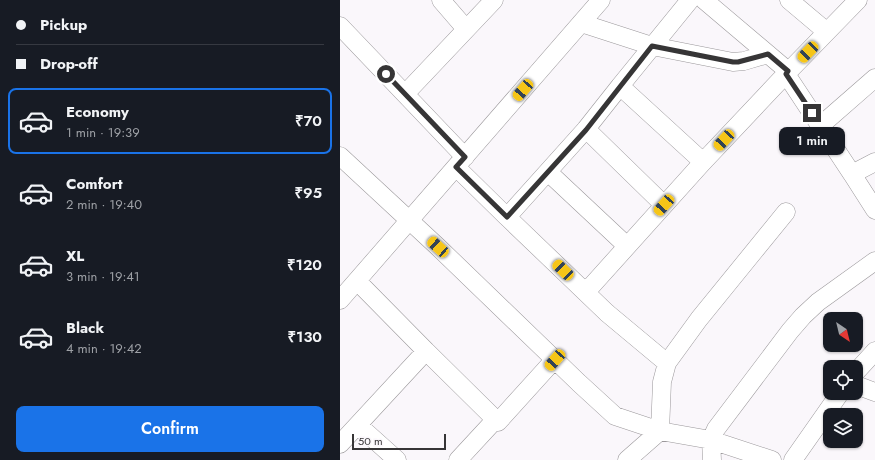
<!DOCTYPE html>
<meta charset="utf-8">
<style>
body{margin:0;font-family:Jost,sans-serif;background:#242831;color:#f1f3f6;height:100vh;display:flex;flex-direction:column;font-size:15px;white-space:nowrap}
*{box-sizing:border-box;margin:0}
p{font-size:13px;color:#9ea1a6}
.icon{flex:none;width:22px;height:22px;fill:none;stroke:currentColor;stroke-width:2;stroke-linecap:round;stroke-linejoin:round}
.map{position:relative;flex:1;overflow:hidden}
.side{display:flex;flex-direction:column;background:#171b24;width:340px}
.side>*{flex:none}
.top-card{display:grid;align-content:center;height:88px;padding:0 16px;background:#171b24}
.needle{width:26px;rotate:145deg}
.fabs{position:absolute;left:483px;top:312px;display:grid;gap:8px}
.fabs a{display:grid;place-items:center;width:40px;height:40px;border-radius:8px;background:#171b24;box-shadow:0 1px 3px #0004;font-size:20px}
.scale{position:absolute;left:12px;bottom:10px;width:94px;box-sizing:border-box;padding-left:4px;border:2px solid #363536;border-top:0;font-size:11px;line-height:14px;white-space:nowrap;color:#363536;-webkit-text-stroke:3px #faf7fb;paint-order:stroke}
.end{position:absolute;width:18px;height:18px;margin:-9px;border:5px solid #363536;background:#fff;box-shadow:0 0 0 2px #fff}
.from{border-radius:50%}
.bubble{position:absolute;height:28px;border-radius:8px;background:#171b24;box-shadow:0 1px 3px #0004;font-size:13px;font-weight:600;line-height:28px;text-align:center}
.car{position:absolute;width:12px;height:24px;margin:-12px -6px;border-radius:5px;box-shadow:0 0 3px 1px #0007;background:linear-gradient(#f5c518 24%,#345 0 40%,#f5c518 0 76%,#345 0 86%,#f5c518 0)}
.top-card b{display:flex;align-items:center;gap:14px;height:38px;font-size:15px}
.top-card b+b{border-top:1px solid #363941}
.top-card i{width:10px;height:10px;background:#f1f3f6}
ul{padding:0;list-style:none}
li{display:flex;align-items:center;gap:12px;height:66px;margin:0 8px 6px;padding:0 8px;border:2px solid transparent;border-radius:8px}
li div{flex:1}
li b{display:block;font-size:15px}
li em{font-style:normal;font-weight:600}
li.selected{border-color:#1a73e8}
li>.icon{width:36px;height:36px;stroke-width:1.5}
.cta{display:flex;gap:8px;margin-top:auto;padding:8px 16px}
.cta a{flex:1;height:46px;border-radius:8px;background:#1a73e8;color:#fff;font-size:16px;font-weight:600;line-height:46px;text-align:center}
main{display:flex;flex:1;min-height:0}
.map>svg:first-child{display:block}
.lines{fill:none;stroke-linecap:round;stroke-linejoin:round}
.minor-casing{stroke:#9b989b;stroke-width:19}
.minor{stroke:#fff;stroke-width:18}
.route{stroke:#363536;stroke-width:5}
</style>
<main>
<section class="side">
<div class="top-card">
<b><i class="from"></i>Pickup</b>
<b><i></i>Drop-off</b>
</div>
<ul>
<li class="selected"><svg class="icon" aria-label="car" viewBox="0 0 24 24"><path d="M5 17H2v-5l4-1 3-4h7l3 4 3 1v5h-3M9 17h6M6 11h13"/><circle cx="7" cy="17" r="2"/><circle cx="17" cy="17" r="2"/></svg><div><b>Economy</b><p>1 min · 19:39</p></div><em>₹70</em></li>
<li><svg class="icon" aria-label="car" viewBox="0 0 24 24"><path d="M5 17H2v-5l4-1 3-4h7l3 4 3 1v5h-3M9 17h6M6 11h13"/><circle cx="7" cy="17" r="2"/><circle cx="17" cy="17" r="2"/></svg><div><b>Comfort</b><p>2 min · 19:40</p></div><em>₹95</em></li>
<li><svg class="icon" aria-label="car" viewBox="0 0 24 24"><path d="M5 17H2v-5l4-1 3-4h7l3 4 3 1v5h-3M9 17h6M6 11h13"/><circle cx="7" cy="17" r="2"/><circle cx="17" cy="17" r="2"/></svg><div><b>XL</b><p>3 min · 19:41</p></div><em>₹120</em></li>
<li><svg class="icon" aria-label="car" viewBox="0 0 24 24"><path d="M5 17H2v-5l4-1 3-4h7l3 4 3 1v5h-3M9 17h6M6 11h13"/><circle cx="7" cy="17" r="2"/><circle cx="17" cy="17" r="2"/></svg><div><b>Black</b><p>4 min · 19:42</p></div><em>₹130</em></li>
</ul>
<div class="cta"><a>Confirm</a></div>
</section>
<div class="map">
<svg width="535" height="460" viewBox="0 0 535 460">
<rect width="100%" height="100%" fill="#faf7fb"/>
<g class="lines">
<defs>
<path id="minor" d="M 101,0 L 126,29
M 364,0 L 448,71
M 449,0 L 487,32
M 241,23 L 312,46 L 393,62 L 404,61 L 428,54
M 0,26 L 125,157
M 446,74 L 518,0
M 280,86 L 350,0
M 65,94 L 154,0
M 480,126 L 535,78
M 246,129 L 324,205
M 0,156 L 98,247 L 239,383 L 275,416 L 320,431 L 371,440 L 432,460
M 535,162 L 512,174 L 535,210
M 116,167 L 167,217 L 246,129 L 280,86 L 363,162 L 446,74 L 512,174
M 208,172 L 287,246
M 167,217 L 267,313 L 327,363
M 17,281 L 86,351
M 246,292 L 363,162
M 0,300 L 261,0
M 516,372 L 535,351
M 516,385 L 535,392
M 18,425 L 57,460
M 0,444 L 86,351 L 158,422 L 215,359
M 118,460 L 155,420
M 287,460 L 320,431 L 322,382 L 327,363 L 359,319 L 446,212
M 372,460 L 371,440 L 376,429 L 450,331 L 463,316 L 478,302 L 535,261
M 453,460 L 500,393"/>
</defs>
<!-- minor casing -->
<use href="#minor" class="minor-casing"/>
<!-- minor -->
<use href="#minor" class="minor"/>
</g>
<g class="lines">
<!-- route -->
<path class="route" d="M 46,74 L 125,157 L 116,167 L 167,217 L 246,130 L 312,46 L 393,62 L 398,62 L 428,54 L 448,71 L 446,74 L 472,113"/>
</g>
</svg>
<div class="fabs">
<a><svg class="needle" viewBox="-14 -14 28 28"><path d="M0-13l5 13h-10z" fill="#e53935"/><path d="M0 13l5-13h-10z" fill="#9ea1a6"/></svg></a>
<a><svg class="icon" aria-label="locate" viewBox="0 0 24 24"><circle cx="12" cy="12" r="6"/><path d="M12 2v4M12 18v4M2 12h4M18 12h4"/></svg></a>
<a><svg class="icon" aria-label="layers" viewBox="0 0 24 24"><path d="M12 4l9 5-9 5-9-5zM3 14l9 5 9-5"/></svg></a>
</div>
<div class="scale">50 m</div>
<i class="end from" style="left:46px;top:74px"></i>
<i class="end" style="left:472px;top:113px"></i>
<div class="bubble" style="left:439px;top:127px;width:66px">1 min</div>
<i class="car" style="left:468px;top:52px;rotate:224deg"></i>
<i class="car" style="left:183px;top:90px;rotate:221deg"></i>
<i class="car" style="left:384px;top:140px;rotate:223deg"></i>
<i class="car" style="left:324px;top:205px;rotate:222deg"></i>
<i class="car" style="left:98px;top:247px;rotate:312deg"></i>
<i class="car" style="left:223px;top:270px;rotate:314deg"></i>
<i class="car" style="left:215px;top:360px;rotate:222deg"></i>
</div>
</main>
